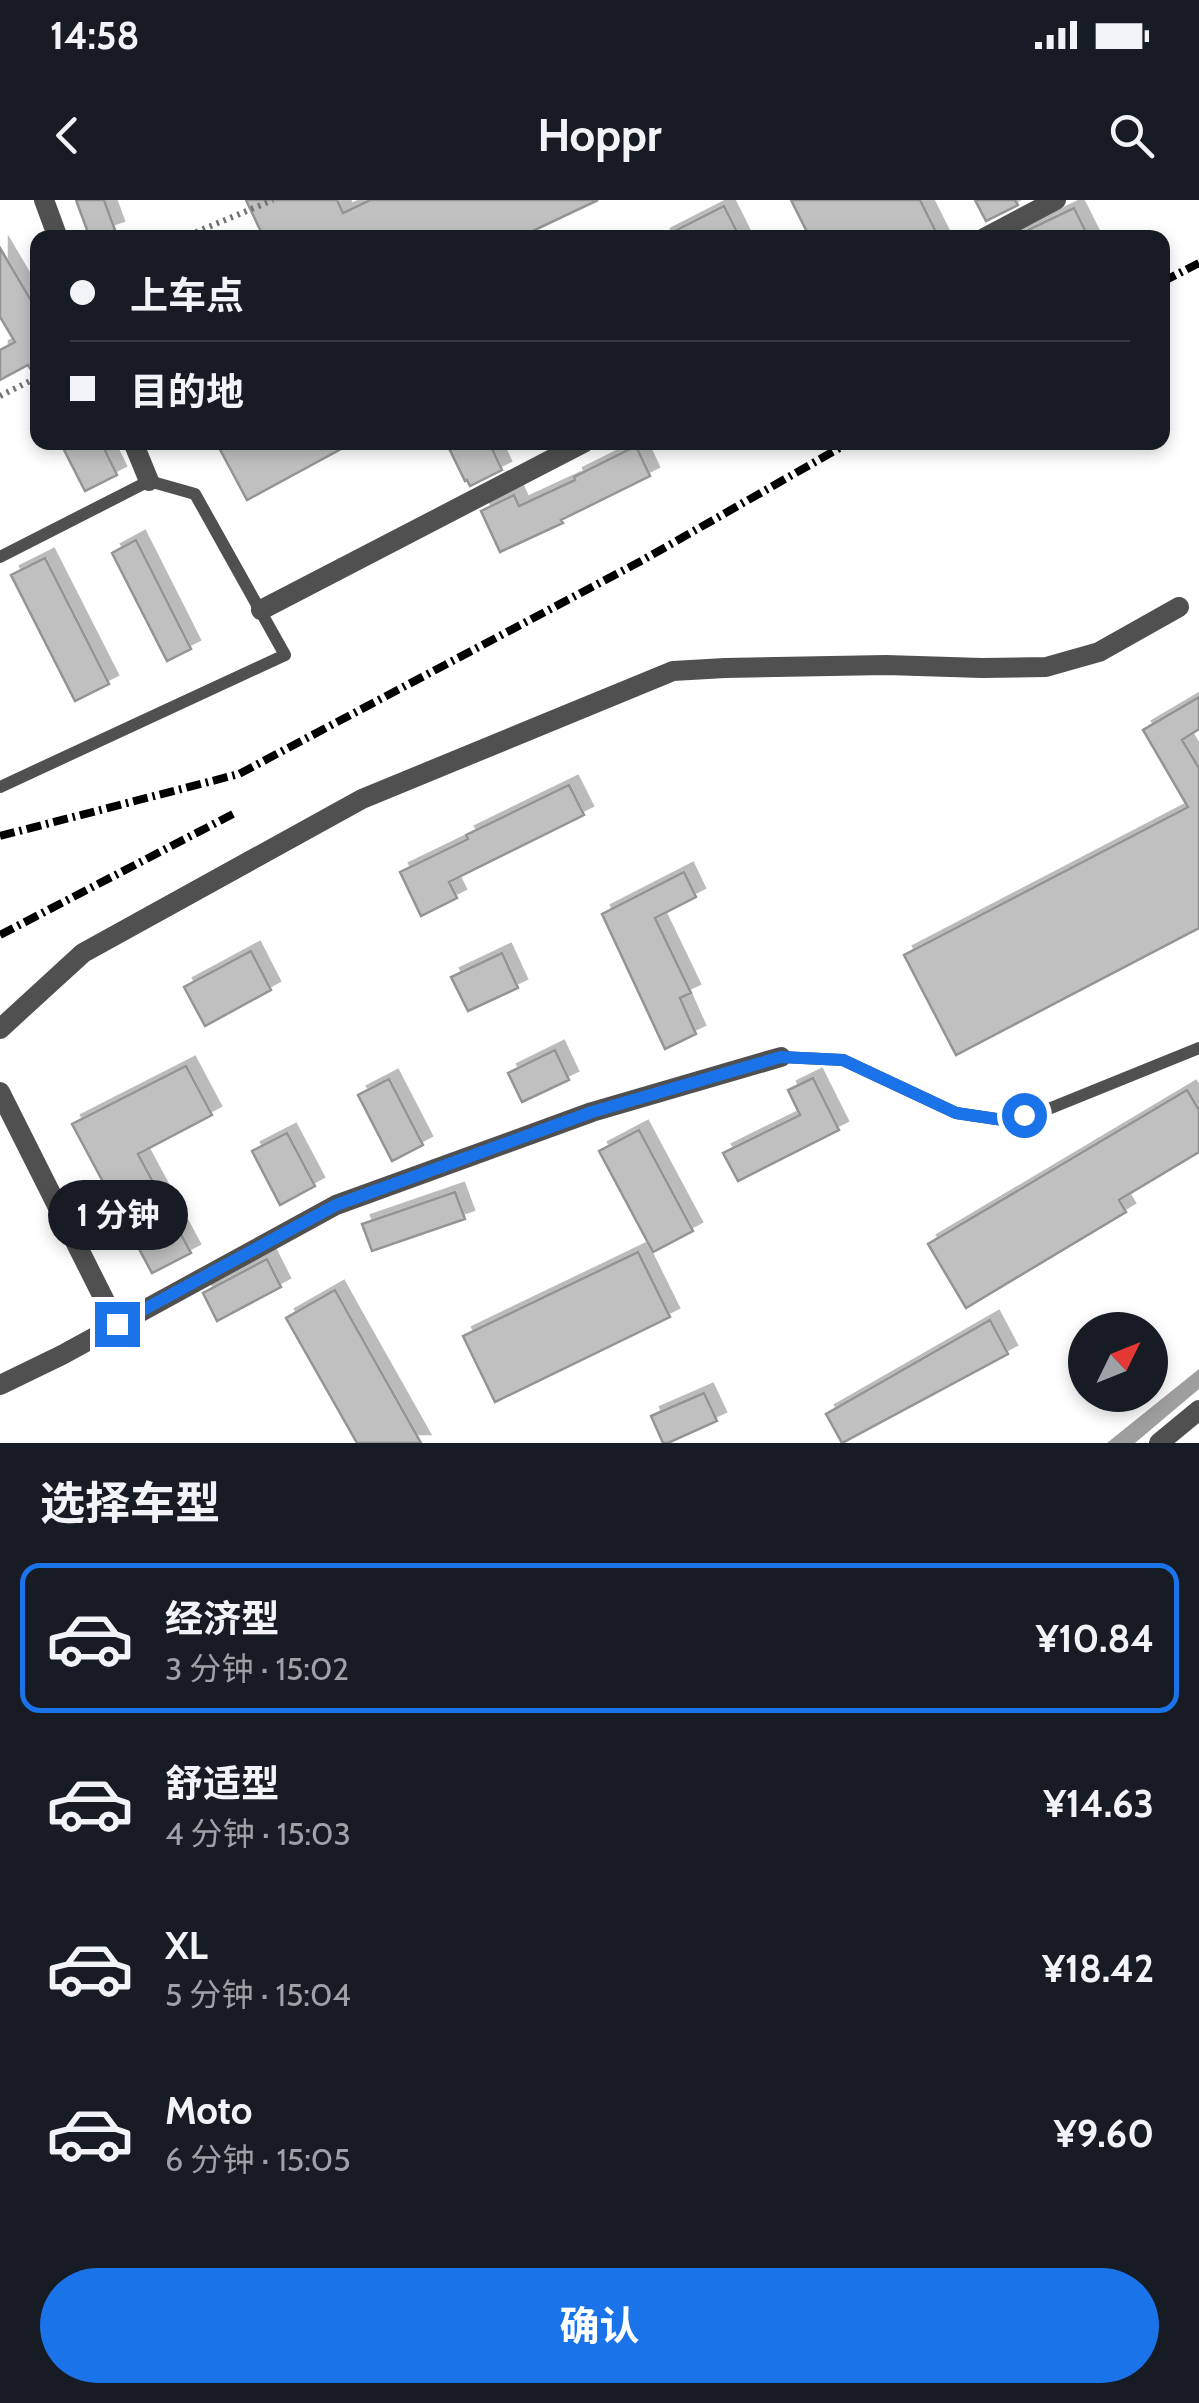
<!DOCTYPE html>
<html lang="zh">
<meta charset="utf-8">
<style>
body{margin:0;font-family:Cabin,"Noto Sans SC",sans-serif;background:#20242c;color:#f1f3f6;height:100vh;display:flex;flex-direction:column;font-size:38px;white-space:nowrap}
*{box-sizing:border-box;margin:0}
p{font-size:32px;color:#9ea1a6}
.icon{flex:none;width:55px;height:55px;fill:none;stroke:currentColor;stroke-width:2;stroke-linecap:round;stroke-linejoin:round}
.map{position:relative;height:1243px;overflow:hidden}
.panel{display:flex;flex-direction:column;background:#171b24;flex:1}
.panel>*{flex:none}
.top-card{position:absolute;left:30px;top:30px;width:1140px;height:220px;border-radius:20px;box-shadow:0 5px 15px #0003;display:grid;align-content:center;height:220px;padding:0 40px;background:#171b24}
.needle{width:65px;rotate:47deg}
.buttons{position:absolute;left:1068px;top:1112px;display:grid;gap:20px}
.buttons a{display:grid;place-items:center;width:100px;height:100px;border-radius:50%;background:#171b24;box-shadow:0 5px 15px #0003;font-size:50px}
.end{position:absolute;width:45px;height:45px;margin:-22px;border:12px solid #1a73e8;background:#fff;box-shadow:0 0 0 5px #fff}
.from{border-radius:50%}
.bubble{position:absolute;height:70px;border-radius:35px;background:#171b24;box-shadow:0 5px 15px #0003;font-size:32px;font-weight:700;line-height:70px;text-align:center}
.top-card b{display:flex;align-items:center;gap:35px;height:95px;font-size:38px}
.top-card b+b{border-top:2px solid #363941}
.top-card i{width:25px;height:25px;background:#f1f3f6}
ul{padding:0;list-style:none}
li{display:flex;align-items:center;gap:30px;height:150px;margin:0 20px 15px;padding:0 20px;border:5px solid transparent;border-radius:20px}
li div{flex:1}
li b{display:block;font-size:38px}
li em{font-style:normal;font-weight:700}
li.current{border-color:#1a73e8}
li>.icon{width:90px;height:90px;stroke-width:1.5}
h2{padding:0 40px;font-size:45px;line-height:120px}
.action{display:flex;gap:20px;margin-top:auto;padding:20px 40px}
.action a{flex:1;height:115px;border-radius:60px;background:#1a73e8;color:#fff;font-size:40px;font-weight:700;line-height:115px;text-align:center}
.status{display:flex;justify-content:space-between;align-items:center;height:70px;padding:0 50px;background:#171b24;direction:ltr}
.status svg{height:28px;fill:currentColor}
header{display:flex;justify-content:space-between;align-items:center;height:130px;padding:0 40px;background:#171b24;font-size:45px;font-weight:700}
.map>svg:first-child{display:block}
.water{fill:#9e9e9e}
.building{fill:#c0c0c0;stroke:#949494;stroke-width:2.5;filter:url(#shadow)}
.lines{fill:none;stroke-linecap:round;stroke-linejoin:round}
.path{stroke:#727272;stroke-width:6;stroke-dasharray:2.5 5;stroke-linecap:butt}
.service{stroke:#505050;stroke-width:12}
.minor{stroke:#505050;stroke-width:20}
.rail{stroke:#000;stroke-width:8;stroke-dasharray:15 5 2.5 5;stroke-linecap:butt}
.route{stroke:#1a73e8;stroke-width:12}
</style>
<div class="status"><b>14:58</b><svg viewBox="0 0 49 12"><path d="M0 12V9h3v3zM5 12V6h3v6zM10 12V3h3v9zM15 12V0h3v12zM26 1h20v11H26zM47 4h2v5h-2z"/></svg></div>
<header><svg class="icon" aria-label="back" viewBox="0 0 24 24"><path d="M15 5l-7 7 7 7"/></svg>Hoppr<svg class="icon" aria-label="search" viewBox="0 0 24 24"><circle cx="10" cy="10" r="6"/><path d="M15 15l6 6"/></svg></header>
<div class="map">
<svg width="1199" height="1243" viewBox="0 0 1199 1243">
<defs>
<filter id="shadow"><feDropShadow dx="9" dy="-9" stdDeviation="0" flood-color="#0004"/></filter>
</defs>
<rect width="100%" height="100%" fill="#fff"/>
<!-- water -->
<path class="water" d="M 1199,1169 L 1199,1189 L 1135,1243 L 1107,1243 Z"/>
<!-- building -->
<path class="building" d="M 76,0 L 104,0 L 115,30 L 90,38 Z
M 246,0 L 337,0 L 343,13 L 370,0 L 598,0 L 518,38 L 264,38 Z
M 791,0 L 920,0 L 939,38 L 810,38 Z
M 975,0 L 1015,0 L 1018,5 L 986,21 Z
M 724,6 L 740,38 L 661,38 Z
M 1074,8 L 1089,38 L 1014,38 L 1030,29 Z
M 0,48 L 38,112 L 38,181 L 28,165 L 0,180 L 0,150 L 15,142 L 0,117 Z
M 60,242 L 101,242 L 117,275 L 85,291 Z
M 216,242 L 354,242 L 247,300 Z
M 446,242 L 489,242 L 502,270 L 470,286 L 467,280 L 465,281 Z
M 636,246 L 650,276 L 561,320 L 563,323 L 500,352 L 481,311 L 514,295 L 519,306 L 575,280 L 574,277 Z
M 136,340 L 191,449 L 167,461 L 112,353 Z
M 45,358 L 109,484 L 75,501 L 11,375 Z
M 1199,497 L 1199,529 L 1182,540 L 1199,568 L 1199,728 L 956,855 L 904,755 L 1188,607 L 1143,530 Z
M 569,585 L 584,615 L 449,682 L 457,698 L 421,716 L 400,672 L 468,639 L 466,635 Z
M 684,672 L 696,697 L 655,718 L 691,793 L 680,798 L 696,834 L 665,849 L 602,714 Z
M 251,751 L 271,790 L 205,826 L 184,787 Z
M 502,753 L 518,788 L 468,811 L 451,777 Z
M 555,850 L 569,880 L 522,902 L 508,873 Z
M 186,866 L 212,915 L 138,954 L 191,1053 L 152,1073 L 72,924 Z
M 813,878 L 839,930 L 738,981 L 723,953 L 800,915 L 788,890 Z
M 389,879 L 423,945 L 392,961 L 358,895 Z
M 1187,890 L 1199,910 L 1199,952 L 1119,1000 L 1126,1012 L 966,1108 L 928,1044 Z
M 639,930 L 693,1031 L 653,1052 L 599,951 Z
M 287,933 L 315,986 L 280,1005 L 252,951 Z
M 455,992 L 465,1019 L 372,1051 L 362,1024 Z
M 638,1052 L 670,1117 L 495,1202 L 463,1136 Z
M 267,1059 L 281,1087 L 217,1121 L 203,1093 Z
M 335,1090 L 350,1117 L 421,1243 L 357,1243 L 286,1118 Z
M 990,1120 L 1008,1154 L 842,1243 L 826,1214 Z
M 704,1193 L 717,1221 L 668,1243 L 663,1243 L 651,1216 Z"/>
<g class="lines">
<!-- path -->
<path class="path" d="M 182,38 L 273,0
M 0,196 L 38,177"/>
<!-- service -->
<path class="service" d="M 0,357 L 149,281 L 195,294 L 285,455 L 0,587
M 781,857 L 843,860 L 956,913 L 1003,920 L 1046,910 L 1199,848"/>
<!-- minor -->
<path class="minor" d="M 44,0 L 58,38
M 984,38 L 1056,0
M 133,242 L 149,281
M 261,410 L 585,242
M 0,829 L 83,753 L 362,599 L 673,471 L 725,468 L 886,465 L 982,468 L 1046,467 L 1099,452 L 1179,407
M 0,892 L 117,1125
M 0,1185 L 62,1155 L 336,1005 L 592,912 L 781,857
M 1159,1243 L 1199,1210"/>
<!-- rail -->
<path class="rail" d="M 1162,82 L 1199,63
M 0,636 L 239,574 L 643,360 L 850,242
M 0,735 L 233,614"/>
</g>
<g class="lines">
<!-- route -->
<path class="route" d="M 117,1124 L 336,1005 L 592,912 L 781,857 L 843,860 L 956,913 L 1003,920 L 1024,915"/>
</g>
</svg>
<div class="buttons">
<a><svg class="needle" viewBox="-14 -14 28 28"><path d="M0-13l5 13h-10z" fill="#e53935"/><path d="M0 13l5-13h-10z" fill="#9ea1a6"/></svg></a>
</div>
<i class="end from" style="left:1024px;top:915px"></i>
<i class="end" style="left:117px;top:1124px"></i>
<div class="bubble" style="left:48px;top:980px;width:140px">1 分钟</div>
<div class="top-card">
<b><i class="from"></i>上车点</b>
<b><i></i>目的地</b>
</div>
</div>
<section class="panel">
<h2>选择车型</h2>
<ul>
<li class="current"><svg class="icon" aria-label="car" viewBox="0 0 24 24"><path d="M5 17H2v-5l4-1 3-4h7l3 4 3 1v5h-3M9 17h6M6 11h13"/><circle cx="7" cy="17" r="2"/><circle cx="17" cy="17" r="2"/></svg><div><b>经济型</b><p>3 分钟 · 15:02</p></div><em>¥10.84</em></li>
<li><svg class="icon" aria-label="car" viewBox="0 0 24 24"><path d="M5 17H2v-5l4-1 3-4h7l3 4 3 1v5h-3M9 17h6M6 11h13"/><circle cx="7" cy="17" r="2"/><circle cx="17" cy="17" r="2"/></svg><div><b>舒适型</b><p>4 分钟 · 15:03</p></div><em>¥14.63</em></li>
<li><svg class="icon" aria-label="car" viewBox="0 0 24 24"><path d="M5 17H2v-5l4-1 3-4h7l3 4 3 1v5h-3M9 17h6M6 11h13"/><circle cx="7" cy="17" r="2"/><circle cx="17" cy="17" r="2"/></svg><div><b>XL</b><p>5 分钟 · 15:04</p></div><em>¥18.42</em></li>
<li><svg class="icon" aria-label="car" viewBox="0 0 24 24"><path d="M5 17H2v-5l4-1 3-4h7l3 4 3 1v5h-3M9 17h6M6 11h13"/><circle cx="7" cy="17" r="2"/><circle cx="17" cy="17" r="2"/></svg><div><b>Moto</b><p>6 分钟 · 15:05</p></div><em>¥9.60</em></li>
</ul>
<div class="action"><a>确认</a></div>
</section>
